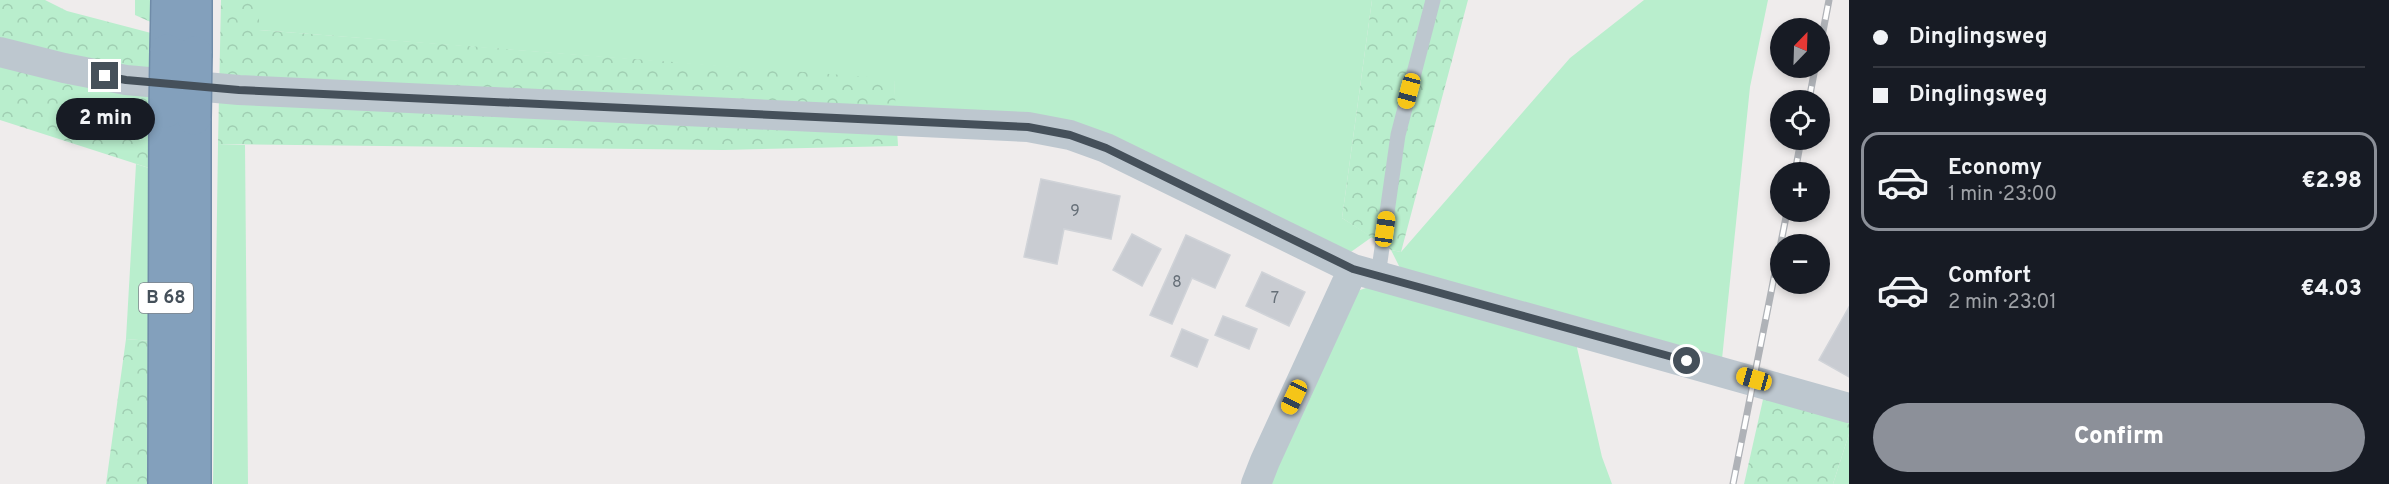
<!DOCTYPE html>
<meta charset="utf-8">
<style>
body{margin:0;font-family:Overpass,sans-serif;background:#20242c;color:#f1f3f6;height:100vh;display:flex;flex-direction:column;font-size:22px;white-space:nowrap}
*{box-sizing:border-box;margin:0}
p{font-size:20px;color:#9ea1a6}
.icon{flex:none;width:33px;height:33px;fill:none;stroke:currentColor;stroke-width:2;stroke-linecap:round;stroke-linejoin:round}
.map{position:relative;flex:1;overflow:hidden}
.panel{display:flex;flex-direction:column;background:#171b24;width:540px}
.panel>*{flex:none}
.top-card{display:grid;align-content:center;height:132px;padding:0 24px;background:#171b24}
.needle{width:39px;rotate:23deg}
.tools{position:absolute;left:1770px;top:18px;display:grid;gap:12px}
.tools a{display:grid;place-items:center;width:60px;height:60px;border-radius:50%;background:#171b24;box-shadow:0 3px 9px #0003;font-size:30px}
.end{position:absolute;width:27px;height:27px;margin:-14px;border:8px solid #45505a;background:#fff;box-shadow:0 0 0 3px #fff}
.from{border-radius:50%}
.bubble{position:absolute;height:42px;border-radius:21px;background:#171b24;box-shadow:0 3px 9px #0003;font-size:20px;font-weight:800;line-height:42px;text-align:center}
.car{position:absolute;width:18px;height:36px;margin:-18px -9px;border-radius:8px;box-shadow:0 0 4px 2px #0007;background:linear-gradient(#f5c518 24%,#345 0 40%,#f5c518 0 76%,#345 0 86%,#f5c518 0)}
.top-card b{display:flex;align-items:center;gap:21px;height:57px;font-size:22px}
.top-card b+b{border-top:2px solid #363941}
.top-card i{width:15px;height:15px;background:#f1f3f6}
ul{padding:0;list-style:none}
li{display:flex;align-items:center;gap:18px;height:99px;margin:0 12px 9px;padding:0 12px;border:3px solid transparent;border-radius:18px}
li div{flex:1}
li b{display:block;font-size:22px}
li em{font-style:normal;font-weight:800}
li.current{border-color:#8c9099}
li>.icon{width:54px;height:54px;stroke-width:1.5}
.primary-button{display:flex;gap:12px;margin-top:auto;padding:12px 24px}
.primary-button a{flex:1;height:69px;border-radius:36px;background:#8c9099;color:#fff;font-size:24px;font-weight:800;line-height:69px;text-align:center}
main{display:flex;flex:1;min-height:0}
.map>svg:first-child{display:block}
.green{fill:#b9eecd}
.forest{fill:url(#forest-crowns)}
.building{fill:#c9ccd2;stroke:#d0d3d8;stroke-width:1.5}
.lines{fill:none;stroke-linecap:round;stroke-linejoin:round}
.highway-casing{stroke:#6f8ba8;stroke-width:36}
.lane{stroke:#bdc7cf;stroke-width:15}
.street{stroke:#bdc7cf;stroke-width:30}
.highway{stroke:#83a0bc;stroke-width:33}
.rail-casing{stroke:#afb2b7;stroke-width:7}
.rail{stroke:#fff;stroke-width:4.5;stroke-dasharray:14;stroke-linecap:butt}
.highway-bridge-casing{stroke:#6f8ba8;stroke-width:36;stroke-linecap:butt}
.highway-bridge{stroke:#83a0bc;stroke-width:33}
.route{stroke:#45505a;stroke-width:8}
.labels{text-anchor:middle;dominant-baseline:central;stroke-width:6;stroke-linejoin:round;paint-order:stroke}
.number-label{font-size:16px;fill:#666f78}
.shield{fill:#fff;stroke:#7d848c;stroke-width:1.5}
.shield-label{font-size:18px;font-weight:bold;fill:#45505a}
</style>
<main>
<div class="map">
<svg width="1849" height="484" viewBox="0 0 1849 484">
<defs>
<pattern id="forest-crowns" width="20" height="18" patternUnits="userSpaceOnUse" patternTransform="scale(1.5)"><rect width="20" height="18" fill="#b9eecd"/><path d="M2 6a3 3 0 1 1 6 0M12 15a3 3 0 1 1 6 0" fill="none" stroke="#a0ceb2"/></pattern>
</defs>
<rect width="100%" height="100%" fill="#efecec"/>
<!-- green -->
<path class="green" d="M 259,0 L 1372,0 L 1342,218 L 1372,237 L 1348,254 L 1103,137 L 895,112 L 894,80 L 259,30 Z
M 1644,0 L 1768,0 L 1750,87 L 1722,359 L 1403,274 L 1391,250 L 1401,252 L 1570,58 Z
M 218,144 L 245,145 L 248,484 L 213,484 Z
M 136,164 L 149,168 L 151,341 L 126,339 Z
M 1380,283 L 1575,339 L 1602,457 L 1612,484 L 1262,484 L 1346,295 Z
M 1849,434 L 1849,484 L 1833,484 Z"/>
<!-- forest -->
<path class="forest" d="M 0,0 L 45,0 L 67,11 L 151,33 L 149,168 L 0,120 Z
M 135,0 L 154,0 L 153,23 L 135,15 Z
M 221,0 L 259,0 L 259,30 L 894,79 L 898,146 L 723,150 L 218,144 Z
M 1372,0 L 1468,0 L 1401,252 L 1391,250 L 1342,218 Z
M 126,339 L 151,341 L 150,484 L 106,484 Z
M 1764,395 L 1849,417 L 1849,434 L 1833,484 L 1744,484 Z"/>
<!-- building -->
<path class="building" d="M 1041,179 L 1120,196 L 1111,239 L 1064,229 L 1057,264 L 1024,257 Z
M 1132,234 L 1161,249 L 1142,286 L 1113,270 Z
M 1186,235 L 1230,255 L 1215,288 L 1192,278 L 1172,324 L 1150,315 Z
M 1262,272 L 1305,292 L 1289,326 L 1246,306 Z
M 1849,307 L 1849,377 L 1819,360 Z
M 1223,316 L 1257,329 L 1249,349 L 1215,335 Z
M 1182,329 L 1208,340 L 1197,367 L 1171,356 Z"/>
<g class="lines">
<defs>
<path id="highway" d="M 167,51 L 168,0
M 195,53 L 195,0
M 165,484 L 166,111
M 194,484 L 194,118"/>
</defs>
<!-- highway casing -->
<use href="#highway" class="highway-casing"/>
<!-- lane -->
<path class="lane" d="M 1378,276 L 1398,135 L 1433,0"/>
<!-- street -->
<path class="street" d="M 0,52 L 64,68 L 126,80 L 239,90 L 1028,127 L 1070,135 L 1106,148 L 1353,269 L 1849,408
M 1256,484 L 1265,461 L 1353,269"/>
<!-- highway -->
<use href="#highway" class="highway"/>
<defs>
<path id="rail" d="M 1820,47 L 1829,0
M 1809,100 L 1815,68
M 1795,172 L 1801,140
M 1733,484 L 1787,212"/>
</defs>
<!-- rail casing -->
<use href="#rail" class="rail-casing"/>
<!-- rail -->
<use href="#rail" class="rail"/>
<defs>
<path id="highway-bridge" d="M 166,111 L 167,51
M 194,118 L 195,53"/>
</defs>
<!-- highway-bridge casing -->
<use href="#highway-bridge" class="highway-bridge-casing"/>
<!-- highway-bridge -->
<use href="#highway-bridge" class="highway-bridge"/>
</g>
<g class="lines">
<!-- route -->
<path class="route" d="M 105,76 L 126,80 L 239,90 L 1028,127 L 1070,135 L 1106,148 L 1353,269 L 1687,361"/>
</g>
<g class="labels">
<!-- number labels -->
<g class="number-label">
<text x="1075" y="212">9</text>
<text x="1177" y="283">8</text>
<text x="1275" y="299">7</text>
</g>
<!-- shield labels -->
<rect class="shield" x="139" y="283" width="54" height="30" rx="4.5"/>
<g class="shield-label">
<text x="166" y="298">B 68</text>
</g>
</g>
</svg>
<div class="tools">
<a><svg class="needle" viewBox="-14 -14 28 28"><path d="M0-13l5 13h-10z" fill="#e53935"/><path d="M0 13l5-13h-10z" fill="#9ea1a6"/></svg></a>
<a><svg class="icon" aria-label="locate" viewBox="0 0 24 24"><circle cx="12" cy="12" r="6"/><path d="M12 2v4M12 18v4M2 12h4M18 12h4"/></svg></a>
<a>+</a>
<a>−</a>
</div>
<i class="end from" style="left:1687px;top:361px"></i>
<i class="end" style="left:105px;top:76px"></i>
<div class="bubble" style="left:56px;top:98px;width:99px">2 min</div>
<i class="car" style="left:1409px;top:91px;rotate:195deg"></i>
<i class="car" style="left:1385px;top:229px;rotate:8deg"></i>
<i class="car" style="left:1754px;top:379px;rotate:286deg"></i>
<i class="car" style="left:1294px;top:397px;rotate:205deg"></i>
</div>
<section class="panel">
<div class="top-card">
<b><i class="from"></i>Dinglingsweg</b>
<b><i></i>Dinglingsweg</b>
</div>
<ul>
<li class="current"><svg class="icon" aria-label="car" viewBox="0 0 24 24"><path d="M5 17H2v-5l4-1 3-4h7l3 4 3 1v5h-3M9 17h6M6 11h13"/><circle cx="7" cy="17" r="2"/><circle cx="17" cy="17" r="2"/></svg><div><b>Economy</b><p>1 min · 23:00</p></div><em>€2.98</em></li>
<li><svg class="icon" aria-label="car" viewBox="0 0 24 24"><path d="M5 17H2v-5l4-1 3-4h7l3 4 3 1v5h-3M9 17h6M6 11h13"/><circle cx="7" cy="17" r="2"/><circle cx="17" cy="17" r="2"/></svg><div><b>Comfort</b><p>2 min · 23:01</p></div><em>€4.03</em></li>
</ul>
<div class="primary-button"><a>Confirm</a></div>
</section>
</main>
